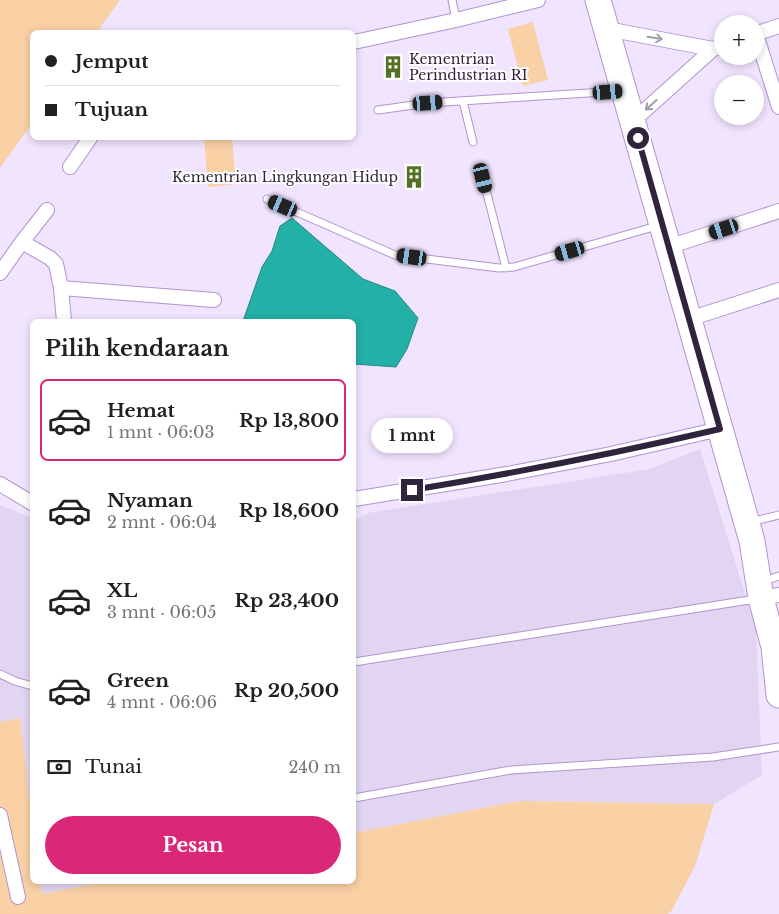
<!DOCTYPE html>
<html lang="id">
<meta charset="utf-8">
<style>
body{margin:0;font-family:"Libre Baskerville",serif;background:#f6f6f6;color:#202124;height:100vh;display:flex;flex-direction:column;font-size:19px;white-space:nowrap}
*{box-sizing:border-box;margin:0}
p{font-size:16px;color:#757577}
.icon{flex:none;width:28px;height:28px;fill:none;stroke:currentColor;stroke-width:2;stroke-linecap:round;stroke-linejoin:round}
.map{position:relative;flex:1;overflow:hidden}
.side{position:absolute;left:30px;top:319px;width:326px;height:565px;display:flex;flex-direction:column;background:#fff;border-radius:8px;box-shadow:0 2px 8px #0003}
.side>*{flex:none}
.banner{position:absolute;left:30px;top:30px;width:326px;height:110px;border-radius:8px;box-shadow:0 2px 8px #0003;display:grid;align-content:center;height:110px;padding:0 15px;background:#fff}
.controls{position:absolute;left:714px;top:15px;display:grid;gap:10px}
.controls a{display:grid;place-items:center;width:50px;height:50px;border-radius:50%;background:#fff;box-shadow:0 2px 8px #0003;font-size:25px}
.end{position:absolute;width:22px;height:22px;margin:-11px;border:6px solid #30243c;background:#fff;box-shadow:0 0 0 2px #fff}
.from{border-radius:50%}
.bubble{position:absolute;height:35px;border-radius:18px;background:#fff;box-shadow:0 2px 8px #0003;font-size:16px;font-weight:700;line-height:35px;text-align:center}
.car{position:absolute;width:15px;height:30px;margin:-15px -8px;border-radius:6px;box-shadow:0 0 4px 1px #0007;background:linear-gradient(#222 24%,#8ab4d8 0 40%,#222 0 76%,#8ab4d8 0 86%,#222 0)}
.banner b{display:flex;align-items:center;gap:18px;height:48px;font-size:19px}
.banner b+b{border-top:1px solid #e0e0e0}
.banner i{width:12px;height:12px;background:#202124}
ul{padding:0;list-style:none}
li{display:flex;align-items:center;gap:15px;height:82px;margin:0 10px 8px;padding:0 5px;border:2px solid transparent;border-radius:8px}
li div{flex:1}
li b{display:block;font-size:19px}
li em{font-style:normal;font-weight:700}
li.selected{border-color:#db2777}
li>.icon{width:45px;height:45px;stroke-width:1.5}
h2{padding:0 15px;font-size:22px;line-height:60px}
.pay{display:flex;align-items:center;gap:12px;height:55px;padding:0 15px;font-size:19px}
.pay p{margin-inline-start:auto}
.button{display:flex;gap:10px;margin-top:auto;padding:10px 15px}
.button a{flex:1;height:58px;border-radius:30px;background:#db2777;color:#fff;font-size:20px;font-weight:700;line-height:58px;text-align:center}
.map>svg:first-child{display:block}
.built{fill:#e2d5f1}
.green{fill:#fad0a5}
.water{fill:#23b0a6;stroke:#278686}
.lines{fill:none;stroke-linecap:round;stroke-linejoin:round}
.lane-casing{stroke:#b293d0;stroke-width:9}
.street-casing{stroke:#b293d0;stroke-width:16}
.highway-casing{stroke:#b293d0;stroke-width:27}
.lane{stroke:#fff;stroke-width:7}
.street{stroke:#fff;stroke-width:14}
.highway{stroke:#fff;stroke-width:25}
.oneway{stroke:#a29ca7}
.route{stroke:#30243c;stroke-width:6}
.labels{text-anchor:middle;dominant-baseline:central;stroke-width:4;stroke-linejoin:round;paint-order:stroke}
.poi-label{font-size:14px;fill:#30243c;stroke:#fff;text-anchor:start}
</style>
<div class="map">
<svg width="779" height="914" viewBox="0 0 779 914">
<rect width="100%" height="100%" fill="#f1e4fe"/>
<!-- built -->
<path class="built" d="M 700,449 L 756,629 L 762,775 L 714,804 L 519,801 L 354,833 L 354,521 L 368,513 L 650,469 Z
M 0,505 L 32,518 L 32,818 L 20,718 L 0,722 Z
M 41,881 L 109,881 L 42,894 Z"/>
<!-- green -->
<path class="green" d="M 0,0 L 120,0 L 97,32 L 32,32 L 32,123 L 0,168 Z
M 533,22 L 548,80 L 523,86 L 508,29 Z
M 204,138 L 232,138 L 236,184 L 208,187 Z
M 20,718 L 32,818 L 32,881 L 40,881 L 42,894 L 109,881 L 354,881 L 354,833 L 519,801 L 714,804 L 695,866 L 672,910 L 668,914 L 0,914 L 0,722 Z"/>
<!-- water -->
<path class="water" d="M 292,218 L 363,279 L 395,291 L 418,318 L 407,349 L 396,367 L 354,364 L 354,321 L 243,321 L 262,267 L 272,251 L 280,226 Z"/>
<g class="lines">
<defs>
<path id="lane" d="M 452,0 L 456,20
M 463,101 L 473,142
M 378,110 L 428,103 L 620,91
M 483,178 L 506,268
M 267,199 L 395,255 L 499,268 L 514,267 L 657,226
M 750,522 L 779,515
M 764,581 L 779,576
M 354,662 L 756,599
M 0,674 L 15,681 L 32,686
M 354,798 L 511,770 L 713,757 L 779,747"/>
<path id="street" d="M 607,29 L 713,49
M 755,34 L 779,26
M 756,34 L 779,107
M 354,42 L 456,20 L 538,0
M 633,121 L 713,49 L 722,46
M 70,167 L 90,138
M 22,242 L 47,210
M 668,247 L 779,211
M 0,273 L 22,242 L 50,258 L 56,264 L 61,288
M 689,319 L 779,290
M 64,321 L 61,288 L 214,300
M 0,484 L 32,503
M 354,499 L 507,474 L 611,454 L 720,429
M 761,598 L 779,595
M 0,815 L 18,897"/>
<path id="highway" d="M 598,0 L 752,541 L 761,598 L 774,647 L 779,695"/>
</defs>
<!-- lane casing -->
<use href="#lane" class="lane-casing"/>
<!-- street casing -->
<use href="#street" class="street-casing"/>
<!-- highway casing -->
<use href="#highway" class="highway-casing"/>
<!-- lane -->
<use href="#lane" class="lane"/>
<!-- street -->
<use href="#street" class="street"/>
<!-- highway -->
<use href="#highway" class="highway"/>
</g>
<!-- one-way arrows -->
<defs><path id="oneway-shaft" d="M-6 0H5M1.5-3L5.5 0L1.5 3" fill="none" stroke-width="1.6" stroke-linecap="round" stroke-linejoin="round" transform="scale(1.25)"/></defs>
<g class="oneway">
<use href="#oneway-shaft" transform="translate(655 38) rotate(10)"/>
<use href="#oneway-shaft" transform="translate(651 105) rotate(138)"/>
</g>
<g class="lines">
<!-- route -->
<path class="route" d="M 412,490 C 515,473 617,453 720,429 L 638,138"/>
</g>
<!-- icons -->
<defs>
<symbol id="building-bare" viewBox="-9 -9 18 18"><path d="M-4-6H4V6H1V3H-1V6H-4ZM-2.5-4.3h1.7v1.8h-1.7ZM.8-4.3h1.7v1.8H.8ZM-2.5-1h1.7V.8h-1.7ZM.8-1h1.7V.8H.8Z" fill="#537024" stroke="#fff" stroke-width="2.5" paint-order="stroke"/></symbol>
</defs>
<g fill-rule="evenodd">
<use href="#building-bare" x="377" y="51" width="32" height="32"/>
<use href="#building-bare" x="398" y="161" width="32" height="32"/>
</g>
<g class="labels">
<!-- poi labels -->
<g class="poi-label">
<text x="409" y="59">Kementrian<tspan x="409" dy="16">Perindustrian RI</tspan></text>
<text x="398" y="177" text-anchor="end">Kementrian Lingkungan Hidup</text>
</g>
</g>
</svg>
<div class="controls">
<a>+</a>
<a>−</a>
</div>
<i class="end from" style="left:638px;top:138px"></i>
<i class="end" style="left:412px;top:490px"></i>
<div class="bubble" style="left:371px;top:418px;width:82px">1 mnt</div>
<i class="car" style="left:608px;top:92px;rotate:86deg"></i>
<i class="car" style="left:428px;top:103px;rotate:86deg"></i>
<i class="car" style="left:483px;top:178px;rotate:166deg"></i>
<i class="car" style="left:283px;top:206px;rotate:293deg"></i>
<i class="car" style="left:724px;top:229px;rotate:252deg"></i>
<i class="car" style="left:570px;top:251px;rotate:254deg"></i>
<i class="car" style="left:412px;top:257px;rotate:278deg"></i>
<div class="banner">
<b><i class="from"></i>Jemput</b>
<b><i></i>Tujuan</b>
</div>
<section class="side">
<h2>Pilih kendaraan</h2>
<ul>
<li class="selected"><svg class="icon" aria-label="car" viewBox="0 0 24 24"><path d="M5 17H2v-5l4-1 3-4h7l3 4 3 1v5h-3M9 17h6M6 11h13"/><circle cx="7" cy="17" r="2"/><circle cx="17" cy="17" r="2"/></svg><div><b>Hemat</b><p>1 mnt · 06:03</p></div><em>Rp 13,800</em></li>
<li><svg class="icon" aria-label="car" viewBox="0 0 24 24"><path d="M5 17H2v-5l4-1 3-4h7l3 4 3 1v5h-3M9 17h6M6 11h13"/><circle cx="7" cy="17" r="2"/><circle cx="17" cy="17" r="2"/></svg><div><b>Nyaman</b><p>2 mnt · 06:04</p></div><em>Rp 18,600</em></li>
<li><svg class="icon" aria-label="car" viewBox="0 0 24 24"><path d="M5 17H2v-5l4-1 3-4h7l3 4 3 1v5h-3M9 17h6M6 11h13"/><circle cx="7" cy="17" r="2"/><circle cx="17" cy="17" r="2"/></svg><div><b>XL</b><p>3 mnt · 06:05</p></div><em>Rp 23,400</em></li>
<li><svg class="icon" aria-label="car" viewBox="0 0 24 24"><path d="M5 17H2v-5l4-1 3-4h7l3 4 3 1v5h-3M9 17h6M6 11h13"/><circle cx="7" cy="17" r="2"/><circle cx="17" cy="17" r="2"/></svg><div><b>Green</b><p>4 mnt · 06:06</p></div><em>Rp 20,500</em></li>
</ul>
<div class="pay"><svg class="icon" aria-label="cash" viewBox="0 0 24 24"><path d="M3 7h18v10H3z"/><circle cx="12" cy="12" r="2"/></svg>Tunai<p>240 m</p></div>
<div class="button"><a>Pesan</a></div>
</section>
</div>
